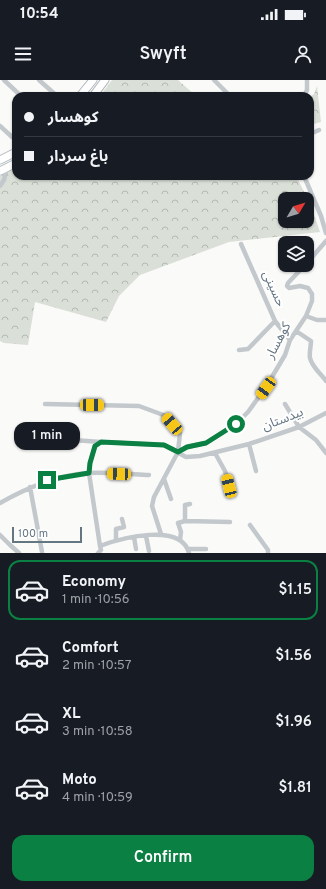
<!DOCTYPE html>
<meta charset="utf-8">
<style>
body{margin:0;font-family:Overpass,"Noto Sans Arabic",sans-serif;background:#20242c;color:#f1f3f6;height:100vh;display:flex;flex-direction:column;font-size:15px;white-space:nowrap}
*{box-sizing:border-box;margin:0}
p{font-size:13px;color:#9ea1a6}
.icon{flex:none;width:22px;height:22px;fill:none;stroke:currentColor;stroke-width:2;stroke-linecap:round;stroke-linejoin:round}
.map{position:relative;height:473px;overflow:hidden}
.side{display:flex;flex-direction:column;background:#171b24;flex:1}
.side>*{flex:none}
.hud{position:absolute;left:12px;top:12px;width:302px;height:88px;border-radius:12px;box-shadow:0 1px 3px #0004;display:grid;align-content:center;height:88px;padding:0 12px;background:#171b24}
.needle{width:26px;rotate:52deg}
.buttons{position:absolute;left:278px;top:112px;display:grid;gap:8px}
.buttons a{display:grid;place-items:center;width:36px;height:36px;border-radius:8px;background:#171b24;box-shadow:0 1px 3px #0004;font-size:20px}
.scale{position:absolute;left:12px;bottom:10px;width:70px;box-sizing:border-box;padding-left:4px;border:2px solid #657683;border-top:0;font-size:11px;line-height:14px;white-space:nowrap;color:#657683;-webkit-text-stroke:3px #fff;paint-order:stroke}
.end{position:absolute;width:18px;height:18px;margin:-9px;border:5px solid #0b8043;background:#fff;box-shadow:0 0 0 2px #fff}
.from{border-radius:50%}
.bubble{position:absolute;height:28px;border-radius:12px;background:#171b24;box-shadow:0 1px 3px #0004;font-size:13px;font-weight:600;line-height:28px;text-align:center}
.car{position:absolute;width:12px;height:24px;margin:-12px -6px;border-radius:5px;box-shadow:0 0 3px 1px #0007;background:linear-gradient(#f5c518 24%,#345 0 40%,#f5c518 0 76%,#345 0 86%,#f5c518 0)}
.hud b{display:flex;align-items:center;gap:14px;height:38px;font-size:15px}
.hud b+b{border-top:1px solid #363941}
.hud i{width:10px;height:10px;background:#f1f3f6}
ul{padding:7px 0 0;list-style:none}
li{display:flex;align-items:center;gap:12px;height:60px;margin:0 8px 6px;padding:0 4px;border:2px solid transparent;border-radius:12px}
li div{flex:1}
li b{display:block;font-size:15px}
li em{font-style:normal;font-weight:600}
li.current{border-color:#0b8043}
li>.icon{width:36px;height:36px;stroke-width:1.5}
.cta{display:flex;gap:8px;margin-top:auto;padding:8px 12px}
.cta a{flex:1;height:46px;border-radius:12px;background:#0b8043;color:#fff;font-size:16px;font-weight:600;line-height:46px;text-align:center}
.status{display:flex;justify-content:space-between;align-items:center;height:28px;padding:0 20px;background:#171b24;direction:ltr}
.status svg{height:11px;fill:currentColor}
header{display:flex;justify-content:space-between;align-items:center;height:52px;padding:0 12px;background:#171b24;font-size:18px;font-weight:600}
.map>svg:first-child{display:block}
.forest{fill:url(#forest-crowns);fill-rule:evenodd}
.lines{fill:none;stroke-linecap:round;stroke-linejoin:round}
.secondary-casing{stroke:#b3babf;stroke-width:9}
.minor{stroke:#c3c8cc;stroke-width:4.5}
.secondary{stroke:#fff;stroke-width:7}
.route{stroke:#0b8043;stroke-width:5}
.labels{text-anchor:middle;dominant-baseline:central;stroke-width:4;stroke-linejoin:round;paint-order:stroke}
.street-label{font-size:13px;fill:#657683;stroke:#fff}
</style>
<div class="status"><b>10:54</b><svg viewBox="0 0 49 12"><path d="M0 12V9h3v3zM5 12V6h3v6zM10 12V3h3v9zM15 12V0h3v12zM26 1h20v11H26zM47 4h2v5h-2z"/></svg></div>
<header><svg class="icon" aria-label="menu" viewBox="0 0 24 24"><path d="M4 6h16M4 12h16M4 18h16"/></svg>Swyft<svg class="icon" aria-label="person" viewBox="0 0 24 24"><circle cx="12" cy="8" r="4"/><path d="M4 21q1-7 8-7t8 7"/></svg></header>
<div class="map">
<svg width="326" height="473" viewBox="0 0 326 473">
<defs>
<pattern id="forest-crowns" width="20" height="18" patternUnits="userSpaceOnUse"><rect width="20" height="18" fill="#dadfd7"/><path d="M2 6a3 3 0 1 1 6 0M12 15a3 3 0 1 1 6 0" fill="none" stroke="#b4b9b4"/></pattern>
</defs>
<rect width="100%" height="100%" fill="#fafaf8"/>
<!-- forest -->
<path class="forest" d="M 112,0 L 178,0 L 196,16 L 100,16 Z
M 317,6 L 321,42 L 310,45 L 310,17 L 314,14 Z
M 16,87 L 16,96 L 296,96 L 310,123 L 320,152 L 229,162 L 140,195 L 119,216 L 106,242 L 35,222 L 28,265 L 4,263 L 0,261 L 0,96 ZM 285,119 L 307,119 L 307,141 L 285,141 Z"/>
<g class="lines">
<defs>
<path id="secondary" d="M 80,16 L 93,0
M 93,16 L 105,0
M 0,80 L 16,72
M 0,91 L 16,83"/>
</defs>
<!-- secondary casing -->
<use href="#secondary" class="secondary-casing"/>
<!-- minor -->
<path class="minor" d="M 4,0 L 21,16
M 39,0 L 57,16
M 214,0 L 230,16
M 304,16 L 307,10 L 307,0
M 0,46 L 12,57
M 310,54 L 319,50
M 304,96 L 321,136 L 326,153
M 0,106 L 4,100 L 7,87
M 241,164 L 275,241 L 290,260
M 307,183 L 326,161
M 306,236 L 317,240 L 326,240
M 296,251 L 311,261 C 311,266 309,273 310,278 C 312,287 321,294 326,301
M 239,270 L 248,269 L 275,241
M 45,324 L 139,326 L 166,336 L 180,353 L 178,372 L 154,417 L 152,426 L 161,454
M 285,324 L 299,347 L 316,360 L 326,373
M 73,360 L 101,362
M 249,364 L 256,391
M 178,372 L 187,367 L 206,363 L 236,344 L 248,332 L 266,307 L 285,275 L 290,260 L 306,236 L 312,221 L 312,214 L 308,208 L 300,206 L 289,208 L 287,206 L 288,203 L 305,185
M 215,373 L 225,391 L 229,405
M 164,399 L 171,419
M 30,407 L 42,472
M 0,423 C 28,407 55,396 87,393 C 108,392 129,394 149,395
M 185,441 L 185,425 L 190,424
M 250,445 L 268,470 L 268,473
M 0,455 L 10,465 L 19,473
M 146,456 L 149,471
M 134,457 L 136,469
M 116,459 L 116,449 L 124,447 L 122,439
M 180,460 L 181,452 L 178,443 L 185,441 L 230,442
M 100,466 C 121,458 181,442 189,473
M 188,469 L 206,469
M 98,473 L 101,470 L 100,466 L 89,393 L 90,383 L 95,366 L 101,362 L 164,365 L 186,377 L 200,376 L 249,364 L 299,347 L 326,333"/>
<!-- secondary -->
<use href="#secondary" class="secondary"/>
</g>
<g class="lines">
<!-- route -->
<path class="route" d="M 47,400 L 89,393 L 90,383 L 95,366 L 101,362 L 164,365 L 178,372 L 187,367 L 206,363 L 236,344"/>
</g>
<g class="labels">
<!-- street labels -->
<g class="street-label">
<text transform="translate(273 209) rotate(66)">حسینی</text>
<text transform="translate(279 261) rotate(-62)">کوهسار</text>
<text transform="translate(283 340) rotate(-21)">بیدستان</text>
</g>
</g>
</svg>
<div class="buttons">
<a><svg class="needle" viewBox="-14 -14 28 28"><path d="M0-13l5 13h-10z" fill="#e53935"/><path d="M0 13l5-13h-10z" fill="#9ea1a6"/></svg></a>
<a><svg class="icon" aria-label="layers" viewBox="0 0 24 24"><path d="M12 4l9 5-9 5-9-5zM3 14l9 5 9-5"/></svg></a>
</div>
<div class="scale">100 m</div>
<i class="end from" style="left:236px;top:344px"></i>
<i class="end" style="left:47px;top:400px"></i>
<div class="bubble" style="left:14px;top:342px;width:66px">1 min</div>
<i class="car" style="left:266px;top:308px;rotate:216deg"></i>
<i class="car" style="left:92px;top:325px;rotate:91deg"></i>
<i class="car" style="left:172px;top:344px;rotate:319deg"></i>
<i class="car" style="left:119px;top:394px;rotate:272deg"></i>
<i class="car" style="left:229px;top:406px;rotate:346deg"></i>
<div class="hud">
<b><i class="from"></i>کوهسار</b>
<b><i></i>باغ سردار</b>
</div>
</div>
<section class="side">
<ul>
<li class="current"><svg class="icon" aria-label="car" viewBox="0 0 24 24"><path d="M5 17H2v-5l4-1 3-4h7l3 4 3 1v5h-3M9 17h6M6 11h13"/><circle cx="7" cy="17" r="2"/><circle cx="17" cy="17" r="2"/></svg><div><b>Economy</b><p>1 min · 10:56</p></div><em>$1.15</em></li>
<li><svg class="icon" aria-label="car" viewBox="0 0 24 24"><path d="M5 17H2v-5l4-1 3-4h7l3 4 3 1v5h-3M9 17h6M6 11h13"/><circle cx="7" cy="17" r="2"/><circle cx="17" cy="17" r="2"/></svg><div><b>Comfort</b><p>2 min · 10:57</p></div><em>$1.56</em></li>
<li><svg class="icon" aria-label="car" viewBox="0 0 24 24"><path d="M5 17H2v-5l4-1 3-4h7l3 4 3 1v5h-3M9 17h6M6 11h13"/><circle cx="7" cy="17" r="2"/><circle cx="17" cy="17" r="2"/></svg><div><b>XL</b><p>3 min · 10:58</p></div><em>$1.96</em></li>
<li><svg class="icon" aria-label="car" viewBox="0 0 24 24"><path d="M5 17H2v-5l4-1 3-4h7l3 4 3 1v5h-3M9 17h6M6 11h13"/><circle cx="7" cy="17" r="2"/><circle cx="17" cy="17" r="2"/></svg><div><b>Moto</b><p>4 min · 10:59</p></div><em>$1.81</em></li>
</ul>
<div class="cta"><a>Confirm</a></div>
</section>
